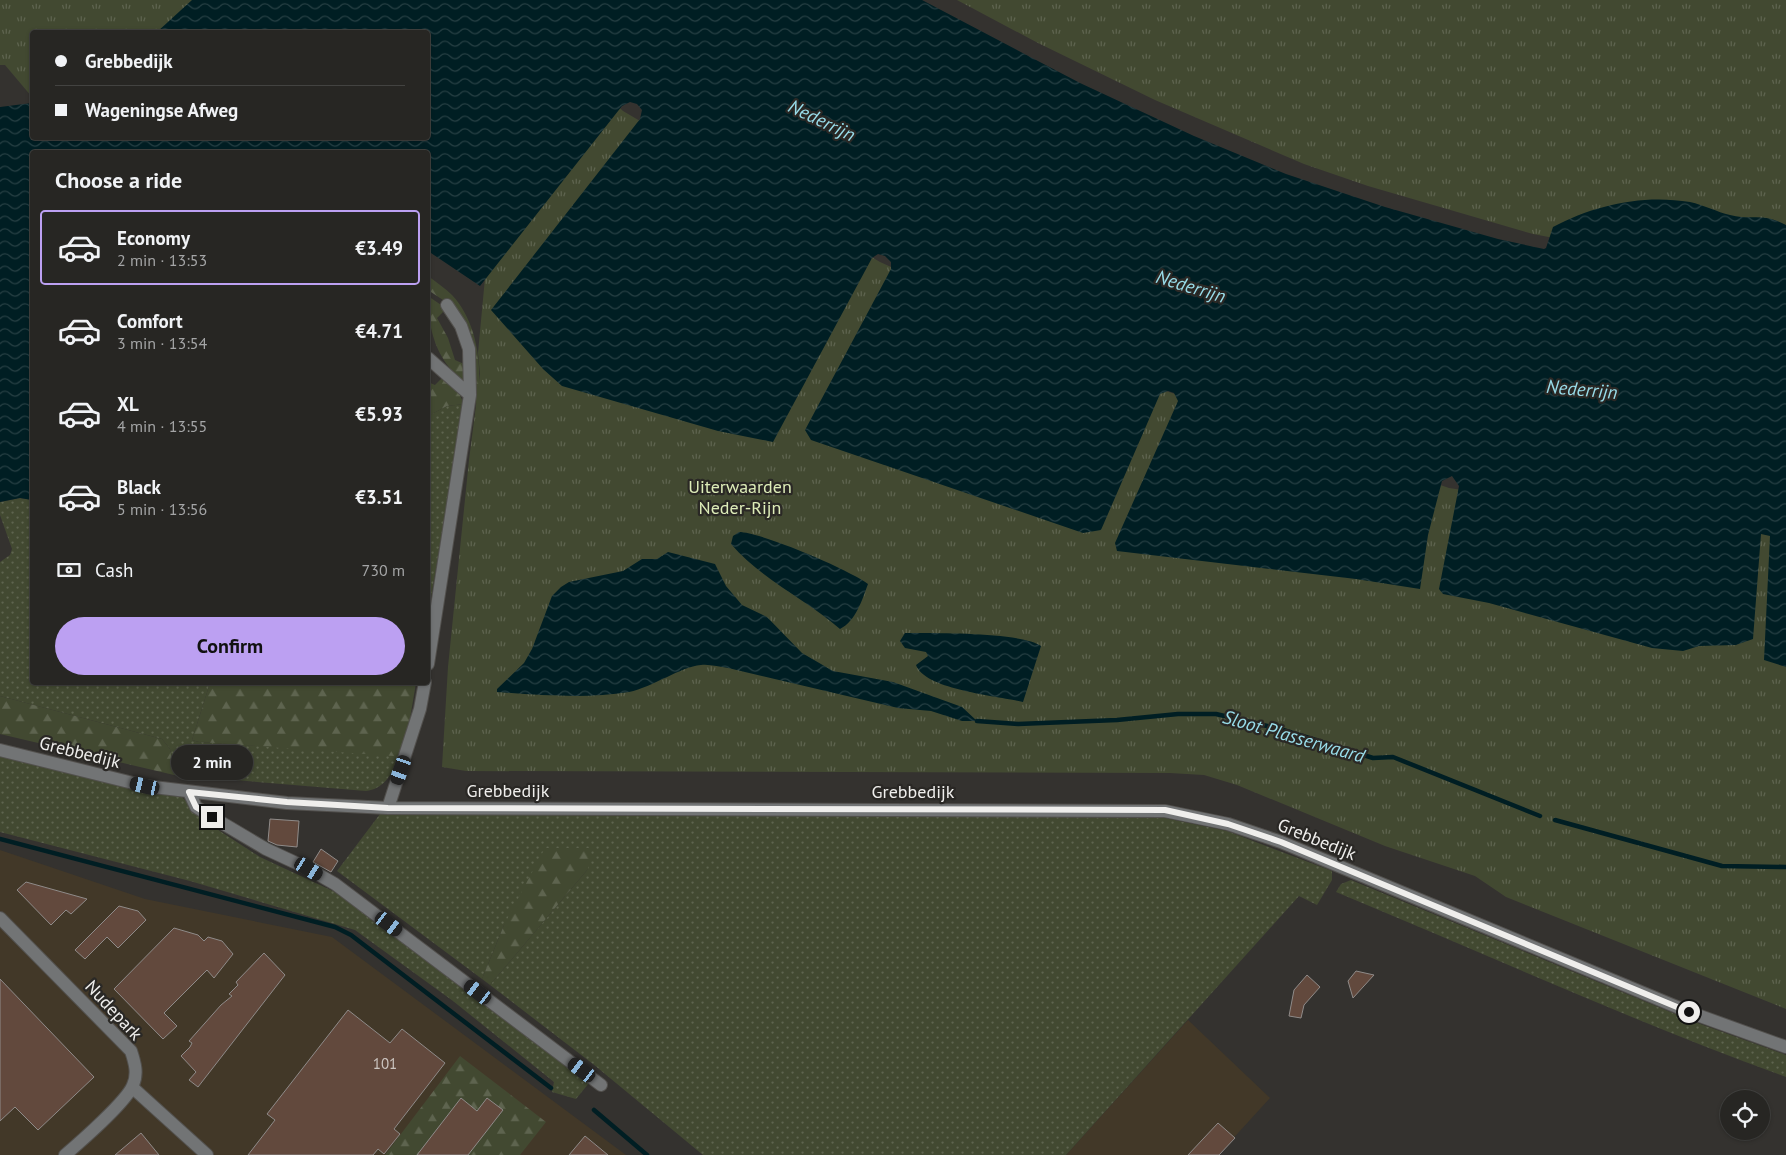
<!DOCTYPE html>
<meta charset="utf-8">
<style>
body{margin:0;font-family:"PT Sans",sans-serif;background:#333230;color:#f1f3f6;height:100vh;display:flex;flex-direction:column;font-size:19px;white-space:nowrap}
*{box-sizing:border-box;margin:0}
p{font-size:16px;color:#a4a5a6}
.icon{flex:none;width:28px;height:28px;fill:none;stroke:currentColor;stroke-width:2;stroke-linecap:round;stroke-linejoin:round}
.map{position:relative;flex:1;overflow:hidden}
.details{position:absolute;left:30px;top:150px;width:400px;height:535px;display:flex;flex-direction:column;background:#272623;border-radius:5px;box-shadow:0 1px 4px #0004,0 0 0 1px #434341}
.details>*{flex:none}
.guide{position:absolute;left:30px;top:30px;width:400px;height:110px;border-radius:5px;box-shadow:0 1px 4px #0004,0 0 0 1px #434341;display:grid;align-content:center;height:110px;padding:0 25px;background:#272623}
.buttons{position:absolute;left:1720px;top:1090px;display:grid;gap:10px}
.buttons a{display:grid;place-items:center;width:50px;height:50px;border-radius:50%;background:#272623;box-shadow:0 1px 4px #0004,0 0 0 1px #434341;font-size:25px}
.end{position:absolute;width:22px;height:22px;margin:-11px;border:6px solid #efeeec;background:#111;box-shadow:0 0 0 2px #111}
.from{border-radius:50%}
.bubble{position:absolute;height:35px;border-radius:18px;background:#272623;box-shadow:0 1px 4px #0004,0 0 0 1px #434341;font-size:16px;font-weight:800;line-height:35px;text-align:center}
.car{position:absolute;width:15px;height:30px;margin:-15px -8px;border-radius:6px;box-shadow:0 0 4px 1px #0007;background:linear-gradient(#222 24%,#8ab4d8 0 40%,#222 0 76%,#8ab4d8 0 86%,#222 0)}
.guide b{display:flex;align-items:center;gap:18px;height:48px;font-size:19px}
.guide b+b{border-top:1px solid #434341}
.guide i{width:12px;height:12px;background:#f1f3f6}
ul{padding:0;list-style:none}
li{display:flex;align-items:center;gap:15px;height:75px;margin:0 10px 8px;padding:0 15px;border:2px solid transparent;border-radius:5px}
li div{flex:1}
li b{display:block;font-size:19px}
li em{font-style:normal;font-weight:800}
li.current{border-color:#bca0f2}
li>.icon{width:45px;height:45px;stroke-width:1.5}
h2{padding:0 25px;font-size:22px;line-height:60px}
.pay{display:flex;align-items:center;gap:12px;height:55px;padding:0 25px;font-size:19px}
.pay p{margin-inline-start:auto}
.primary-button{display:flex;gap:10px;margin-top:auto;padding:10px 25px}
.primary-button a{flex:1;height:58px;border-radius:30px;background:#bca0f2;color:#111;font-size:20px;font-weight:800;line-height:58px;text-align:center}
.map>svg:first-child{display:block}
.industrial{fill:#423828}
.grass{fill:url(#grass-dots)}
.forest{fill:url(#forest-firs)}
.park{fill:url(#park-tufts)}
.water{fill:url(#water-waves)}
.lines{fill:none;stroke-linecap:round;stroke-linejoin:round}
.stream{stroke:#001e23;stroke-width:4.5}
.building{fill:#62493d;stroke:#8f8b89}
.minor-casing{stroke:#52504d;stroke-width:14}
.minor{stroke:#727475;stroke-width:12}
.route{stroke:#efeeec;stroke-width:6}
.labels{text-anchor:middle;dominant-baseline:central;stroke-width:4.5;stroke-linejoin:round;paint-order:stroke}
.number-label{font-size:15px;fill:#ccc5c0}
.park-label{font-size:18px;fill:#ddecb8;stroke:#2a2825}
.street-label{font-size:18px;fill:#efeeec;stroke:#2a2825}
.water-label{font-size:19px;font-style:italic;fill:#98dce9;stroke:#2a2825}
</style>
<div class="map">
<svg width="1786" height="1155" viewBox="0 0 1786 1155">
<defs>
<pattern id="grass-dots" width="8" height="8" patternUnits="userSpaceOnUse" patternTransform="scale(1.25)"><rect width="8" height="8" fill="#424931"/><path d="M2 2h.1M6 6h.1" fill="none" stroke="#5e644f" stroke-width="1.8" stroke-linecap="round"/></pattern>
<pattern id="forest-firs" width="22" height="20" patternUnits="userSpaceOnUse" patternTransform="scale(1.25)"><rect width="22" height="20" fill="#424931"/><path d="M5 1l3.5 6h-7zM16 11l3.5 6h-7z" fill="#5e644f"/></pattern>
<pattern id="park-tufts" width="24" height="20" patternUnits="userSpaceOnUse" patternTransform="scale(1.25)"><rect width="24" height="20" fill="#424931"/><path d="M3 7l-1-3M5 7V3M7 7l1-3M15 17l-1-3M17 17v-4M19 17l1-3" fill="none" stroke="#5e644f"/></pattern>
<pattern id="water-waves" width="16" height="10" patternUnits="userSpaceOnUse" patternTransform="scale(1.25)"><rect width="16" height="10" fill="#001e23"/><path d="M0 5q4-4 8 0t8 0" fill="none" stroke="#263f43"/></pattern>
</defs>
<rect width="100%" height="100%" fill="#34322f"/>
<!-- industrial -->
<path class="industrial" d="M 0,850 L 145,899 L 332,937 L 626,1155 L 0,1155 Z
M 1188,1020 L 1270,1098 L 1218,1155 L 1066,1155 Z"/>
<!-- grass -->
<path class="grass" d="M 464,404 L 428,615 L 428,416 L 447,406 Z
M 20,498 L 32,500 L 32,682 L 210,683 L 192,740 L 199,742 L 400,755 C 393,772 385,789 366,791 L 174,775 L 170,749 L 162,739 L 0,696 L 0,562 L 10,555 L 12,549 L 0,515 L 0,502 Z
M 0,756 L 106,783 L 182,797 L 206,822 L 260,857 L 335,892 L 421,951 L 589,1083 L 576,1099 L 552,1092 L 554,1082 L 453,1001 L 355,930 L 190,881 L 0,832 Z
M 554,813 L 1165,818 L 1227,831 L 1332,871 L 1332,880 L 1317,905 L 1299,896 L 1066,1155 L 703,1155 L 593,1064 L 490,985 L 588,869 L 504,925 L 482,979 L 337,871 L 380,814 Z
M 1351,880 L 1692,1021 L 1786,1055 L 1786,1077 C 1634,1022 1486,954 1336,892 L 1341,884 Z"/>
<!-- forest -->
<path class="forest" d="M 428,276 C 436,282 445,288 452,295 C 478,323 483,368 477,404 L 474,398 L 475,368 L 446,302 L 428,290 Z
M 428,296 L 444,307 L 444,311 L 437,318 L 448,338 L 455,360 L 464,364 L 465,379 L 462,380 C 436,359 428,329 428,296 Z
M 443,377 L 458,391 L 464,404 L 447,406 L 428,416 L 428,382 L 435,385 Z
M 210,683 L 416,683 L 407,736 L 400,755 L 394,756 L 199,742 L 192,740 Z
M 0,696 L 162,739 L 170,749 L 174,775 L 0,734 Z
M 545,848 L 592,848 L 588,869 L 490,985 L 482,979 L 504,925 Z
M 460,1056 L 546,1122 L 520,1155 L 385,1155 Z"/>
<!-- park -->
<path class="park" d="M 0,0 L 503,0 L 623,111 L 880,262 L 1163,390 L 1449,488 L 1756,534 L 1786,534 L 1786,1009 L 1506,897 L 1475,876 L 1385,846 L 1237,785 L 1204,775 L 1170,773 L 466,771 L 442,767 L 448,667 L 469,460 L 480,374 L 478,353 L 485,278 L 428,152 L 96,152 L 428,138 L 428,32 L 32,32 L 32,97 L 5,65 L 0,65 Z
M 957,0 L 1786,0 L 1786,282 L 1533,234 L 1368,186 L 1304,164 L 1155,100 L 1038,43 Z"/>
<!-- water -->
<path class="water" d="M 192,0 L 922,0 L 1080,83 L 1194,136 L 1286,174 L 1385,207 L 1498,239 L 1544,249 L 1546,248 L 1553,227 C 1594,205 1643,194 1690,202 C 1704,205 1717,212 1730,215 C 1753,221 1761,212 1786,225 L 1786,667 L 1764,660 L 1770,536 L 1761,534 L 1753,639 L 1736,645 L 1699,646 L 1683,651 L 1652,648 L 1489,603 L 1443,594 L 1439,589 L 1459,486 L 1452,476 L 1442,481 L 1428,535 L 1420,589 L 1356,579 L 1117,551 L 1115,543 L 1178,401 L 1174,393 L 1168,391 L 1160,394 L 1101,530 L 1083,533 L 811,440 L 805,430 L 891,269 L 891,262 L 885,256 L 878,254 L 872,258 L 773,442 L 718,431 L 562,386 L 543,369 L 491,310 L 640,119 L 642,110 L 637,104 L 630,102 L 622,106 L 480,286 L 428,251 L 428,152 L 32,152 L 32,500 L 20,498 L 0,502 L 0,107 L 32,103 L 32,138 L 428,138 L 428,32 L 157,32 Z
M 739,532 C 761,532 850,570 868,584 C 862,600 856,621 840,629 C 806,599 761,579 731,544 L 733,536 Z
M 668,552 L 715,564 L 726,586 L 742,605 L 767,617 L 802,653 L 833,671 L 893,682 L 962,707 L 977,721 L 962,721 L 931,711 L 898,708 L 728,668 C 719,667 710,664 701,665 C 680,667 653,687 629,692 C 587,699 540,695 497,692 L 497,689 L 524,663 L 532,649 L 552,596 L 561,587 L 569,582 L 623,571 L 642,559 L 657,559 Z
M 905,633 C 932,633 1022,632 1041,646 L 1023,702 C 999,696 925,690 916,665 L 928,656 L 926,652 L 905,648 L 900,641 Z"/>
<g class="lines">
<!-- stream -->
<path class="stream" d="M 977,721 L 1018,724 L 1117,720 L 1178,714 L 1216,714 L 1280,729 L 1373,758 L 1393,757 L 1540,816
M 1555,820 L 1722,866 L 1786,867
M 0,839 L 335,927 L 351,935 L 551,1088
M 594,1110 L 647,1155"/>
</g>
<!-- building -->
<path class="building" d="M 270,819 L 299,821 L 297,847 L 277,845 L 268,841 Z
M 321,849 L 338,861 L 331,872 L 313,862 Z
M 26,882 L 87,899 L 71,914 L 66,910 L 51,925 L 17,890 Z
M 119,906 L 138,911 L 146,920 L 118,948 L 107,937 L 85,959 L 75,950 Z
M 174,928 L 198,935 L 204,941 L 208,937 L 222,941 L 233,954 L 214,978 L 207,970 L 164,1013 L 177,1026 L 163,1039 L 114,989 Z
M 264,953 L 285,975 L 198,1087 L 189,1080 L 196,1072 L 181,1056 L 190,1047 L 192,1043 L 189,1041 L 221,1005 L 232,996 L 229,994 L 238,985 L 236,982 Z
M 1356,971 L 1374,975 L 1353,998 L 1348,981 Z
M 1307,975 L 1320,987 L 1304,1005 L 1301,1018 L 1289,1016 L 1294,990 Z
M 0,979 L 94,1077 L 38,1130 L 15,1107 L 0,1121 Z
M 348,1010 L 390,1043 L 402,1029 L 445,1063 L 394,1129 L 400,1134 L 384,1154 L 378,1149 L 373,1155 L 248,1155 L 275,1120 L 267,1114 Z
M 461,1098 L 477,1111 L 487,1098 L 503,1110 L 468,1155 L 417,1155 Z
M 1218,1123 L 1235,1138 L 1219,1155 L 1188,1155 Z
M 141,1133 L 159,1155 L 115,1155 Z
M 585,1136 L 608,1155 L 569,1155 Z"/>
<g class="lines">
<defs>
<path id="minor" d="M 428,358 L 470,395
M 428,664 L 470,395 L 469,349 L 461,326 L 447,305
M 0,750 L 145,786 L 287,803 L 388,808 L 1165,811 L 1228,824 L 1281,842 L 1689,1012 L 1786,1047
M 189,792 L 196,807 L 212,817 L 266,849 L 309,869 L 335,884 L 601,1085
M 388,808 L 420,709 L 425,682
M 0,918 L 131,1051 C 135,1063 138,1074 133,1085 C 127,1101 79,1143 65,1155
M 133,1088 L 207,1155"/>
</defs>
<!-- minor casing -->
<use href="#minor" class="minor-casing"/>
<!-- minor -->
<use href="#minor" class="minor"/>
</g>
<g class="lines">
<!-- route -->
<path class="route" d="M 212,817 L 196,807 L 189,792 L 287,802 L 388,808 L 1165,810 L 1228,824 L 1281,842 L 1689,1012"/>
</g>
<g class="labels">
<!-- number labels -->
<g class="number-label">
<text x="385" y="1063">101</text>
</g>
<!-- park labels -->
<g class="park-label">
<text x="740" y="486">Uiterwaarden<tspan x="740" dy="21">Neder-Rijn</tspan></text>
</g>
<!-- street labels -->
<g class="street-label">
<text transform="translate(80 752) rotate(14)">Grebbedijk</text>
<text x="508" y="790">Grebbedijk</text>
<text x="913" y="791">Grebbedijk</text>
<text transform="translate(1317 839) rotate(22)">Grebbedijk</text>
<text transform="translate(114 1010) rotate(47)">Nudepark</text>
</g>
<!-- water labels -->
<g class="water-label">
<text transform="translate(822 120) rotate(26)">Nederrijn</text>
<text transform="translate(1191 286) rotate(17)">Nederrijn</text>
<text transform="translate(1582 389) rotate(5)">Nederrijn</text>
<text transform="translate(1294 736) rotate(16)">Sloot Plasserwaard</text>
</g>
</g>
</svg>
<div class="buttons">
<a><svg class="icon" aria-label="locate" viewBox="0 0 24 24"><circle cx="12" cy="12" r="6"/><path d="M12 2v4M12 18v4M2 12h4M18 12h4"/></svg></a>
</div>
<i class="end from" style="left:1689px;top:1012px"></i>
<i class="end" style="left:212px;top:817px"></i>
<div class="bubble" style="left:171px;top:745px;width:82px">2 min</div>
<i class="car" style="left:401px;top:770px;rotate:199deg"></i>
<i class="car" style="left:145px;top:786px;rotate:283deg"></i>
<i class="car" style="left:309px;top:869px;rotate:121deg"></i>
<i class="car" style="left:389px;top:924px;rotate:127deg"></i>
<i class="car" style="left:478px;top:992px;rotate:307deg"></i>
<i class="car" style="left:582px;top:1070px;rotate:307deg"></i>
<div class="guide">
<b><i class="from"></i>Grebbedijk</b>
<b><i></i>Wageningse Afweg</b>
</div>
<section class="details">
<h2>Choose a ride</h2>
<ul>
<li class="current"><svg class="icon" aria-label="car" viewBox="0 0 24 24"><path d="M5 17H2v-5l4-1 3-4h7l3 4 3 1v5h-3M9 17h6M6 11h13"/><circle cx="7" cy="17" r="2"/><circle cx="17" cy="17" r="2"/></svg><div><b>Economy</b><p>2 min · 13:53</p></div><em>€3.49</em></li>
<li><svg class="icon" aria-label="car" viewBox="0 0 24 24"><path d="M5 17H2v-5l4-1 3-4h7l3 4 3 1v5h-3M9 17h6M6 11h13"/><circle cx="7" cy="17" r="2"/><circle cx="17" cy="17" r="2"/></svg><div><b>Comfort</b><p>3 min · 13:54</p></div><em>€4.71</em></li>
<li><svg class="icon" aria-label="car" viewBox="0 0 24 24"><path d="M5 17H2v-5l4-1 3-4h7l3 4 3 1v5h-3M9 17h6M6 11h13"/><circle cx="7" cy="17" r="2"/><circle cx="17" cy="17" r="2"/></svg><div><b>XL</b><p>4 min · 13:55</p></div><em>€5.93</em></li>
<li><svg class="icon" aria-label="car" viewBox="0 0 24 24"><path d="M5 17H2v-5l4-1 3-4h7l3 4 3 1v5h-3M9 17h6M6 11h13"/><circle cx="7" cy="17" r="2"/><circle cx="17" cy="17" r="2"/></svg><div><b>Black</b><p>5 min · 13:56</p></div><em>€3.51</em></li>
</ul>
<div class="pay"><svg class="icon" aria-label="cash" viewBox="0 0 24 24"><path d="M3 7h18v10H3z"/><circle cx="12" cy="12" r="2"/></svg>Cash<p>730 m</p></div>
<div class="primary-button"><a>Confirm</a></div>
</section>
</div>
